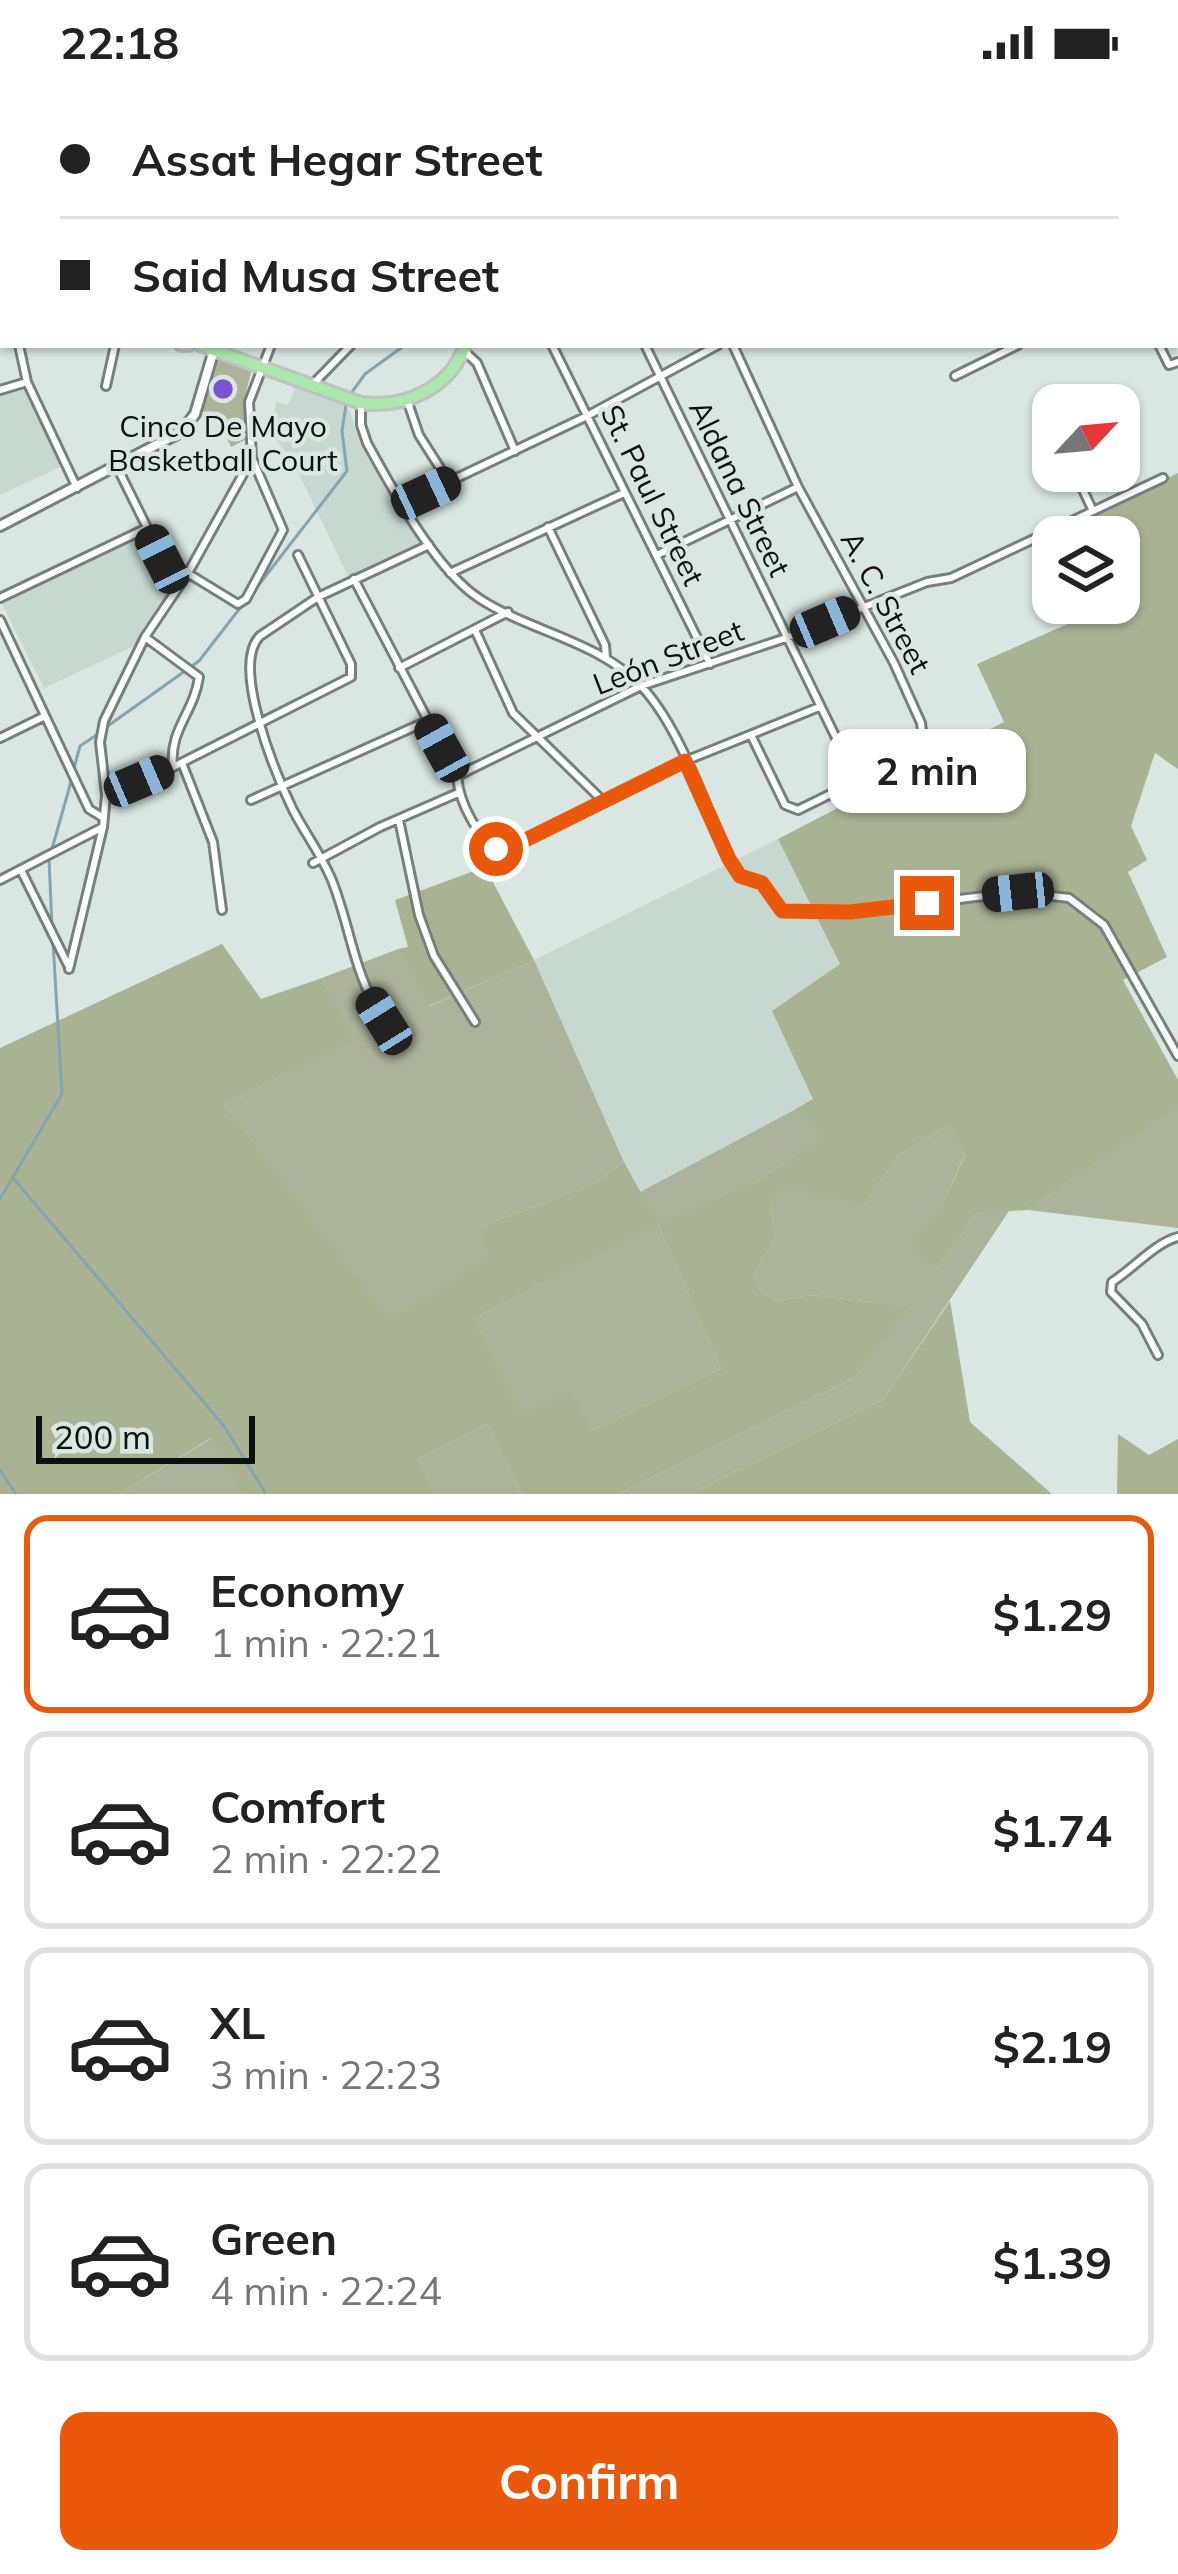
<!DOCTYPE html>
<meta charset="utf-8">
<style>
body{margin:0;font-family:Mulish,sans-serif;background:#f6f6f6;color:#222;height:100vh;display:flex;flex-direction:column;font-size:45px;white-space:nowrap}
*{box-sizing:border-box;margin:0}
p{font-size:39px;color:#767676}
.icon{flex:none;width:66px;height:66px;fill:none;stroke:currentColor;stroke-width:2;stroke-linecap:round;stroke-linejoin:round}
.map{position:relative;height:1410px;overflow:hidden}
.details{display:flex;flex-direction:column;background:#fff;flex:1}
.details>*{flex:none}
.top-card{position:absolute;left:0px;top:0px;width:1179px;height:264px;box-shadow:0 3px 9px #0004;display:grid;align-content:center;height:264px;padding:0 60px;background:#fff}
.needle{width:78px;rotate:64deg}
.controls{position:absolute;left:1032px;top:300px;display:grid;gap:24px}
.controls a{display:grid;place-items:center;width:108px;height:108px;border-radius:24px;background:#fff;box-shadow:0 3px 9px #0004;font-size:60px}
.scale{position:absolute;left:36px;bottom:30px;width:219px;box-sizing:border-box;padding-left:12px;border:6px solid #0c100e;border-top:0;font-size:33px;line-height:42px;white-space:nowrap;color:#0c100e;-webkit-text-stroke:9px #d9e6e1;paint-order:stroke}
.end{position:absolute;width:54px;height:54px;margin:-27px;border:15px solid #ea580c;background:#fff;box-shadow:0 0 0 6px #fff}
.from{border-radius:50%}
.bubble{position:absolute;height:84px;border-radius:24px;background:#fff;box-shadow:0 3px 9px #0004;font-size:39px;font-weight:700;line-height:84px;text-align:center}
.car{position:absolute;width:36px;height:72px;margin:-36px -18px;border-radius:15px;box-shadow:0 0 9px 3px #0007;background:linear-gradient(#222 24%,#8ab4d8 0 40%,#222 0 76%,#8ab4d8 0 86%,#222 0)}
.top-card b{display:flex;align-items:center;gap:42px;height:114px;font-size:45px}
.top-card b+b{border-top:3px solid #e0e0e0}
.top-card i{width:30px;height:30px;background:#222}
ul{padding:21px 0 0;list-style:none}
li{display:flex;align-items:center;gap:36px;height:198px;margin:0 24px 18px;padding:0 36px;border:6px solid #e0e0e0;border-radius:24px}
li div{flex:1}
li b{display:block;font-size:45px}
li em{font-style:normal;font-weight:700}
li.current{border-color:#ea580c}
li>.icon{width:108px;height:108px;stroke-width:1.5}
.action{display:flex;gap:24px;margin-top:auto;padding:24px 60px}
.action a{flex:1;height:138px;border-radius:24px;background:#ea580c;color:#fff;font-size:48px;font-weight:700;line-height:138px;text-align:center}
.status{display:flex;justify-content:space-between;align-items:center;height:84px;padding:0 60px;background:#fff;direction:ltr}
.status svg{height:33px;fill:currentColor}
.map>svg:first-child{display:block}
.built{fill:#c5d9d1}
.green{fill:#acb39a}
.forest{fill:#aab294;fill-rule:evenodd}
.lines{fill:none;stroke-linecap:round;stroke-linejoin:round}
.stream{stroke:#81a5b1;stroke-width:3}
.minor-casing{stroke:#75807c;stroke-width:12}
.tertiary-casing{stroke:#75807c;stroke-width:14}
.trunk-casing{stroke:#c0c1c0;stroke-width:16}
.minor{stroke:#fff;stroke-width:6}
.tertiary{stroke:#fff;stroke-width:8}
.trunk{stroke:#ace7ae;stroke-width:10}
.route{stroke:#ea580c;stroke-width:15}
.poi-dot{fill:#7d54cd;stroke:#d9e6e1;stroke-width:4.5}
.labels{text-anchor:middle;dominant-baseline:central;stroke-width:9;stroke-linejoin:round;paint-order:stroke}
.poi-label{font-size:30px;fill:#0c100e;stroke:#d9e6e1}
.street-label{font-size:30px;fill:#0c100e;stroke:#d9e6e1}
</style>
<div class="status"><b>22:18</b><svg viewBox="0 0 49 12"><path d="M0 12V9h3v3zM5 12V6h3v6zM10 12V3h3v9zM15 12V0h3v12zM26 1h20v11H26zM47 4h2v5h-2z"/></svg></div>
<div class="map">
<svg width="1178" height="1410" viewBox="0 0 1178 1410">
<rect width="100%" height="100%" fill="#d9e6e1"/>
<!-- built -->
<path class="built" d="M 296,302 L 344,320 L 350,328 L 361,362 L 420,453 L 417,462 L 349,494 L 296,384 L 271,348 L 276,318 L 288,321 Z
M 23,304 L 62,382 L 0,411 L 0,311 Z
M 141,451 L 146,452 L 172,505 L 136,561 L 44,604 L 2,520 Z
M 778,755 L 840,880 L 813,1016 L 638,1109 L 534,876 Z"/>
<!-- green -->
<path class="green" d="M 219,275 L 252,285 L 245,312 L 245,356 L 231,363 L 219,337 L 207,333 L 202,324 Z
M 398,865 L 430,922 L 534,876 L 624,1078 L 593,1100 L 481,1143 L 491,1173 L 390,1238 L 225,1021 L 352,956 L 322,894 Z
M 1178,1020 L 1178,1144 L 1028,1126 Z
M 794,1026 L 824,1054 L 760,1095 L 658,1141 L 721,1285 L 590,1347 L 522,1333 L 474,1234 L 657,1141 L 638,1109 Z
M 950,1040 L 965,1070 L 944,1117 L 911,1165 L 936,1185 L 977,1129 L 1011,1124 L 883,1316 L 689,1410 L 618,1410 L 856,1293 L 908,1222 L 810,1211 L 776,1217 L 758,1204 L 755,1188 L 776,1152 L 770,1125 L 780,1100 L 864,1122 L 899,1071 Z
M 487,1340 L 521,1410 L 435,1410 L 419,1374 Z
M 212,1354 L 241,1410 L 119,1410 Z"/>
<!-- forest -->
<path class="forest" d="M 1178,389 L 1178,685 L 1155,669 L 1131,742 L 1147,776 L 1128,788 L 1167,873 L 1123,896 L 1178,996 L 1178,1021 L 1028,1126 L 977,1129 L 936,1185 L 910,1165 L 944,1117 L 965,1071 L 950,1040 L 899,1071 L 864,1122 L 780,1101 L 770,1125 L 776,1152 L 755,1188 L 758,1204 L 776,1217 L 810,1211 L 909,1222 L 856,1293 L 618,1410 L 521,1410 L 487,1340 L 419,1374 L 435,1410 L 241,1410 L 211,1354 L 119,1410 L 0,1410 L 0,964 L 222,860 L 261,915 L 322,894 L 353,956 L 225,1021 L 390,1237 L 490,1173 L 481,1143 L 593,1100 L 624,1078 L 658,1140 L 760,1095 L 823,1054 L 794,1026 L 813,1015 L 772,927 L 840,880 L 778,755 L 1004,638 L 977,580 L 1104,524 L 1104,519 L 1119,519 L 1119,453 L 1093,453 L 1090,434 ZM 658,1141 L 721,1285 L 590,1347 L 572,1307 L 522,1332 L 474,1234 Z
M 485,783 L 534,876 L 429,922 L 398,865 L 408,863 L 395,816 Z
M 950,1217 L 970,1338 L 1052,1410 L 689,1410 L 883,1316 Z
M 1118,1350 L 1149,1371 L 1178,1355 L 1178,1410 L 1117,1410 Z"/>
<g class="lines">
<!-- stream -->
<path class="stream" d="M 502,3 L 506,0
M 352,308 L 365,290 L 405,261
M 254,507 L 347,387 L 342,347 L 346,321
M 105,644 L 199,577 L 244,519
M 74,684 L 80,662 L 98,650
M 52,765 L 72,694
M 49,775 L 52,843
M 13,1094 L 224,1342 L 266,1410
M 0,1115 L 62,1010 L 53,858
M 0,1386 L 16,1410"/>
<defs>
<path id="minor" d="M 303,0 L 311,3
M 1167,0 L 1169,3
M 123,3 L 124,0
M 203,3 L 204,0
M 367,3 L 368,0
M 465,3 L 466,0
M 476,3 L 481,0
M 964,3 L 970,0
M 1153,3 L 1158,0
M 1176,14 L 1178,17
M 1176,159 L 1178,158
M 0,238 L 3,238
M 19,261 L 27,298 L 77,404
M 552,261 L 710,580
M 645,261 L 857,697
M 733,261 L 798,403 L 894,579 L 921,639 L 923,655 L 918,667 L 798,726 L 785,721 L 752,653
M 1159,261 L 1169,281 L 1178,278
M 463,266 L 477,279 L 515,367
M 955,292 L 1018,261
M 314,299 L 351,261
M 106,302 L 115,261
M 0,306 L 27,298
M 407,316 L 419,351 L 449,398
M 361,319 L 361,341 L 367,359 C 393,406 436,487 480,515 C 531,548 599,557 642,603 C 681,645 705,722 729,775 L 740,792 L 762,799 L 783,827 L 850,828 L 1018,808 L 1069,814 L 1104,841 L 1178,972
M 117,383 L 177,504
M 1074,387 L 1093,427
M 404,419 L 587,332 L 718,261
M 548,443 L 605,561 L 606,574
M 657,471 L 798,403
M 450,489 L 624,409
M 189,490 L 238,520 L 246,515 L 283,446 L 252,374
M 354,495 L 457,692 C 459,717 478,760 505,766 L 685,677 L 819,623
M 0,514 L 147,444
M 0,536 L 89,725 L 102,733
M 476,548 L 513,629 L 604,718
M 145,553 L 199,593 C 194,629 169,645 173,683
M 399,584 L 508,528
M 0,654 L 45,632
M 182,679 L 213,758 L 222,826
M 457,692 L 641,602 L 786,554 L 927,498 L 951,494 L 1163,394
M 106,711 L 173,683 L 351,593 L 351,580 L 298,471
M 251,716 L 427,637
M 399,736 L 419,831 L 434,872 L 475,938
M 313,779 L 380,743 L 458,709
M 21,786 L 68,881
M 0,796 L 103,743
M 69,885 L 103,743 L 106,711 L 100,658 L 104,637 L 145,553 L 188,489 L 252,374 L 249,318 L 271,261
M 384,937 C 352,886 353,852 333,799 C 323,773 306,751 293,726 C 277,693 230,582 260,552 L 318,513 L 429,461
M 1158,1271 L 1142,1240 L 1111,1208 L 1112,1198 C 1134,1184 1155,1159 1178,1153"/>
<path id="tertiary" d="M 0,442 L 181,348 L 195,330 L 214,266"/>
<path id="trunk" d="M 532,3 L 533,0
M 0,186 L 3,187
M 0,197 L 3,198
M 181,261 L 189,261
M 200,261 L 361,319 C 404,325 451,304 465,261"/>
</defs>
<!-- minor casing -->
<use href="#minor" class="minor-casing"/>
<!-- tertiary casing -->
<use href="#tertiary" class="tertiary-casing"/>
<!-- trunk casing -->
<use href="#trunk" class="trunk-casing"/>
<!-- minor -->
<use href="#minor" class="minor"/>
<!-- tertiary -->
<use href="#tertiary" class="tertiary"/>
<!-- trunk -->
<use href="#trunk" class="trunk"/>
</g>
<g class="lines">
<!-- route -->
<path class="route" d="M 496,765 L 505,766 L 685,677 L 729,775 L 740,792 L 762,799 L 782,827 L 850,828 L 927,819"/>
</g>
<!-- markers -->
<circle class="poi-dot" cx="223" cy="305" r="12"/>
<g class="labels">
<!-- poi labels -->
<g class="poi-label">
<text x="223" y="342">Cinco De Mayo<tspan x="223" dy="34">Basketball Court</tspan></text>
</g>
<!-- street labels -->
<g class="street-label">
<text transform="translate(740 404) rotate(64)">Aldana Street</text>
<text transform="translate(653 411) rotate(64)">St. Paul Street</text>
<text transform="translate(886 518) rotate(62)">A. C. Street</text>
<text transform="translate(668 573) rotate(-21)">León Street</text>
</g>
</g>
</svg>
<div class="controls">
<a><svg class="needle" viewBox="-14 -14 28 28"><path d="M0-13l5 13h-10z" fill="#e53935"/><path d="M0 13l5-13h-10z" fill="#767676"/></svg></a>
<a><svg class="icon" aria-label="layers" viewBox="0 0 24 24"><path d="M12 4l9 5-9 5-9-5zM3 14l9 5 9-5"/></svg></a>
</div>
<div class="scale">200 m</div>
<i class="end from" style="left:496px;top:765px"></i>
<i class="end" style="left:927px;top:819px"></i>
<div class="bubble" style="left:828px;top:645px;width:198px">2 min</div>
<i class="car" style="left:426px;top:409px;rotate:65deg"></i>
<i class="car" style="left:162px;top:475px;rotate:333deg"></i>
<i class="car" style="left:825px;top:538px;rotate:67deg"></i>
<i class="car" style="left:442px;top:664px;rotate:331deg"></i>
<i class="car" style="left:139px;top:697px;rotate:67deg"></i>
<i class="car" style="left:1018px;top:808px;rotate:264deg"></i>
<i class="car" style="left:384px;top:937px;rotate:328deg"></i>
<div class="top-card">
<b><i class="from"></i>Assat Hegar Street</b>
<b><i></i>Said Musa Street</b>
</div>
</div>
<section class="details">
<ul>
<li class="current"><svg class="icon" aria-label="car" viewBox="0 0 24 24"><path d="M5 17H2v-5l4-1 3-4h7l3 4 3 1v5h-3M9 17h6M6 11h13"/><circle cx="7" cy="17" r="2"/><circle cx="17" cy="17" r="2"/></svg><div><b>Economy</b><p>1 min · 22:21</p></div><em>$1.29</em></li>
<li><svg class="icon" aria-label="car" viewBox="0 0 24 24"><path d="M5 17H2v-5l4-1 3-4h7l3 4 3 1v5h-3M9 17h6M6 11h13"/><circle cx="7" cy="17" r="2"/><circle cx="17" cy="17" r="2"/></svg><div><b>Comfort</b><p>2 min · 22:22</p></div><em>$1.74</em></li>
<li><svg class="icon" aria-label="car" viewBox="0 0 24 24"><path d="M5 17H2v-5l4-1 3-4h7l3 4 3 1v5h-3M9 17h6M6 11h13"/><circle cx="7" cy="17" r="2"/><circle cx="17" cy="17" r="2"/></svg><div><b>XL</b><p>3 min · 22:23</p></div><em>$2.19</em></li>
<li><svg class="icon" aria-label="car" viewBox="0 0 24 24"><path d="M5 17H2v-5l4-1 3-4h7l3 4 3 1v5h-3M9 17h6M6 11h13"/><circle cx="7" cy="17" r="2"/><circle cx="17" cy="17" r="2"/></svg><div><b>Green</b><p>4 min · 22:24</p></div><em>$1.39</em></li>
</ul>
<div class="action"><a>Confirm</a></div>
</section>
